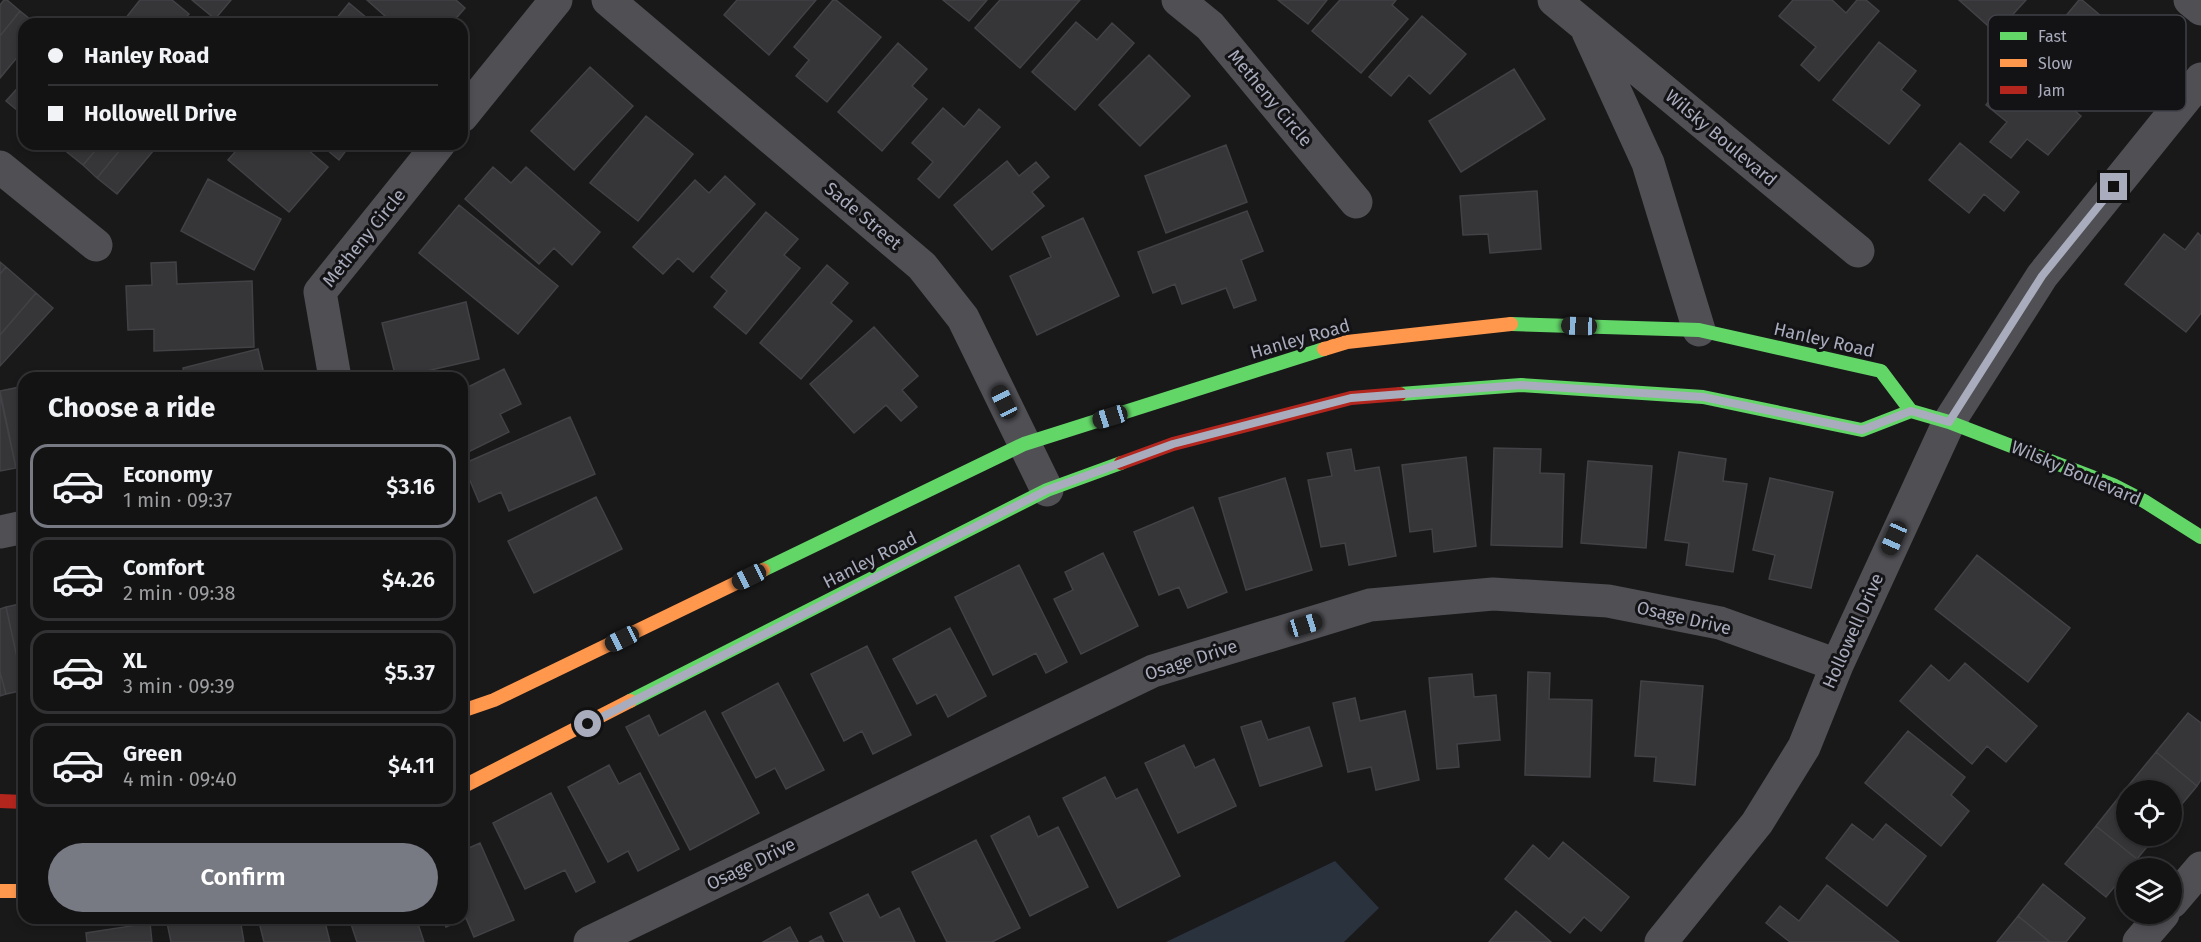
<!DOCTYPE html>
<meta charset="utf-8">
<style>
body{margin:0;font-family:"Fira Sans",sans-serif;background:#202022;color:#f1f3f6;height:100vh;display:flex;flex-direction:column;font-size:22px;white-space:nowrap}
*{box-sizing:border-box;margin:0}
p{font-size:20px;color:#9d9ea0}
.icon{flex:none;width:33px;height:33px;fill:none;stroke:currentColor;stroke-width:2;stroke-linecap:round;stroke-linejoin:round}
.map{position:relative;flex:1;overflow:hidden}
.details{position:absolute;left:18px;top:372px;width:450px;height:552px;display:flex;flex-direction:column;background:#131314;border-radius:18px;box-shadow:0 3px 9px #0003,0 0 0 2px #323234}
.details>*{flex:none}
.guide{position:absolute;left:18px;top:18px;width:450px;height:132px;border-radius:18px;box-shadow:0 3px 9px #0003,0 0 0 2px #323234;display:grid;align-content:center;height:132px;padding:0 30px;background:#131314}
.fabs{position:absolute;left:2116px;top:780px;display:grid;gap:12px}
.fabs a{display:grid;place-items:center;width:66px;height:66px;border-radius:50%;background:#131314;box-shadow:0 3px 9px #0003,0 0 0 2px #323234;font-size:30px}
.end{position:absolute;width:27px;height:27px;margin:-14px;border:8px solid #a9acbc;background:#111;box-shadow:0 0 0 3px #111}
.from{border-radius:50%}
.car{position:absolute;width:18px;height:36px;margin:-18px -9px;border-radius:8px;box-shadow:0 0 4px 2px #0007;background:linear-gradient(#222 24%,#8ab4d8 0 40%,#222 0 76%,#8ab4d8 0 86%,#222 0)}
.guide b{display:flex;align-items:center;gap:21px;height:57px;font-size:22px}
.guide b+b{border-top:2px solid #323234}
.guide i{width:15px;height:15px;background:#f1f3f6}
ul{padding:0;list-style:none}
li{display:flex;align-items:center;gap:18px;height:84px;margin:0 12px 9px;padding:0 18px;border:3px solid #323234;border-radius:18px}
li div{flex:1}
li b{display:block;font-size:22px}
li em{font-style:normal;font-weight:600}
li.on{border-color:#777983}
li>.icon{width:54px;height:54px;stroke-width:1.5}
h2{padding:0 30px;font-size:27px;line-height:72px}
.cta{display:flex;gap:12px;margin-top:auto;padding:12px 30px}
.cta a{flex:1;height:69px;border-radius:36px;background:#777983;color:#fff;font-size:24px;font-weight:600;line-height:69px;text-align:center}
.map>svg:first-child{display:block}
.water{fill:#2a323d}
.building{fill:#363638;stroke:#424246;stroke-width:1.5}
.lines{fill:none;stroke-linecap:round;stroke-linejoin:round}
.street{stroke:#4f4f54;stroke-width:33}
.fast{stroke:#63d668;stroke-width:14}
.slow{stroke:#ff974d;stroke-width:14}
.jam{stroke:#b3261e;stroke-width:14}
.route{stroke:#a9acbc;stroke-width:8}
.labels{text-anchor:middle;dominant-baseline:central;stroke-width:6;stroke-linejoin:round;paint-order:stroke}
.street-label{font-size:18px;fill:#a9acbc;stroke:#131316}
.key{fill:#131316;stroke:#404148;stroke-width:1.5}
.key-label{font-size:16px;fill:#a9acbc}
</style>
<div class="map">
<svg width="2201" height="942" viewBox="0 0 2201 942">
<rect width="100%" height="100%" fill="#19191a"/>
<!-- water -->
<path class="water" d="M 1335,861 L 1379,908 L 1344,942 L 1166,942 Z"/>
<!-- building -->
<path class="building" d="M 4,0 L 7,0 L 20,11 L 0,36 L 0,5 Z
M 140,0 L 172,0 L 189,14 L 180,24 L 121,24 Z
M 192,0 L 231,0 L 215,19 Z
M 367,0 L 456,0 L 465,8 L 451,24 L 394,24 Z
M 737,0 L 816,0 L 769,55 L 724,15 Z
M 833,0 L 836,0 L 881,37 L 827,102 L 796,76 L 809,60 L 794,47 Z
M 943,0 L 987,0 L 969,21 Z
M 1000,0 L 1080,0 L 1020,68 L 975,28 Z
M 1278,0 L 1327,0 L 1308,24 Z
M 1340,0 L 1396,0 L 1392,5 L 1408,19 L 1361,73 L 1312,31 Z
M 1793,0 L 1832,0 L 1846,13 L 1857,0 L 1866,0 L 1879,11 L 1819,81 L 1801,65 L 1816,47 L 1779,16 Z
M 1959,0 L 2026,0 L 1996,33 Z
M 2079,0 L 2082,0 L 2138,47 L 2094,101 L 2055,69 L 2069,51 L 2050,35 Z
M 349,3 L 374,24 L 332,24 Z
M 20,11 L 36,24 L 24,24 L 24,49 L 0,78 L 0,36 Z
M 1422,16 L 1466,54 L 1430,94 L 1409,75 L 1391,96 L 1369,77 Z
M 1076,22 L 1097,40 L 1112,23 L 1134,43 L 1075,110 L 1032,72 Z
M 1879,42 L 1916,71 L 1901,90 L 1920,105 L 1889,144 L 1833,100 Z
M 898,43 L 927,69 L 912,86 L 927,99 L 882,151 L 838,112 Z
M 1149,55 L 1190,96 L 1140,146 L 1099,105 Z
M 2019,64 L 2081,116 L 2048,155 L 2027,139 L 2011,158 L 1990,142 L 2007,122 L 1986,105 Z
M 590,67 L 633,106 L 574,170 L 531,131 Z
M 1514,69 L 1545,119 L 1461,172 L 1429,121 Z
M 24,81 L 24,116 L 6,101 Z
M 943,108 L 964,127 L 979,109 L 1000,127 L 939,198 L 918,179 L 933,162 L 912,143 Z
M 646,116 L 693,154 L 638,221 L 590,183 Z
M 1960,143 L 2019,192 L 2004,211 L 1984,194 L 1969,213 L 1929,180 Z
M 57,144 L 101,144 L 83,165 Z
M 101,144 L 125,144 L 97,178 L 83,165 Z
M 125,144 L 159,144 L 117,194 L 97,178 Z
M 242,144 L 301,144 L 328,167 L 289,212 L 228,160 Z
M 320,144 L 351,144 L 339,160 Z
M 1226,145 L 1247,202 L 1166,233 L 1145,176 Z
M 1007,161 L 1019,176 L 1036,162 L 1049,177 L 1032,192 L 1044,206 L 992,250 L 954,205 Z
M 493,167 L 511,183 L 526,167 L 600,232 L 572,265 L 554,248 L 539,264 L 465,199 Z
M 725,176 L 755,204 L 693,272 L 678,258 L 663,274 L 633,247 L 695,180 L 709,193 Z
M 208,179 L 281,219 L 254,270 L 181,231 Z
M 1537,191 L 1541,249 L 1490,253 L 1488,234 L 1463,235 L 1460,196 Z
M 459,205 L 558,286 L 518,334 L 419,253 Z
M 1247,211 L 1263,251 L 1241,260 L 1256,300 L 1234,308 L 1226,288 L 1182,304 L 1175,284 L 1153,293 L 1138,252 Z
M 766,212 L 798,239 L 784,255 L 800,268 L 746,334 L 714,307 L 727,291 L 711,277 Z
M 1083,218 L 1119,296 L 1037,335 L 1010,276 L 1051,257 L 1042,237 Z
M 2198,233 L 2201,236 L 2201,313 L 2186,332 L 2125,284 L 2164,234 L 2185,250 Z
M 0,262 L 6,267 L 0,274 Z
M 176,262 L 177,284 L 252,281 L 254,347 L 154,351 L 154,329 L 128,330 L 126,286 L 152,285 L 151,263 Z
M 827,265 L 848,283 L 831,303 L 852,321 L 801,379 L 760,343 Z
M 6,267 L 36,293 L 0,335 L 0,274 Z
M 36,293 L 53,308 L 0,366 L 0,335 Z
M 466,302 L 479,359 L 396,378 L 382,323 Z
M 874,327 L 918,376 L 902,390 L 917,407 L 901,421 L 886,405 L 854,433 L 810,384 Z
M 258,349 L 265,378 L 185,378 L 183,368 Z
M 504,369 L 521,404 L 500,414 L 509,432 L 462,455 L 462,390 Z
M 116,371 L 117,378 L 75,378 L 90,375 Z
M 20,387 L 24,404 L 24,467 L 16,468 L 0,391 Z
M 0,395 L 16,468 L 0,471 Z
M 570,417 L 595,474 L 509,511 L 501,492 L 479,502 L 463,464 Z
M 1494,448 L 1541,449 L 1540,473 L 1564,474 L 1562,547 L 1491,545 Z
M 1351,449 L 1355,471 L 1379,467 L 1396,556 L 1349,565 L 1345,543 L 1321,547 L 1308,480 L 1332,476 L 1327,453 Z
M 1679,452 L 1726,459 L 1723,481 L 1747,484 L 1733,572 L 1686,565 L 1689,543 L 1665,540 Z
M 1466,457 L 1476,546 L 1434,552 L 1432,529 L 1410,532 L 1402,465 Z
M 1588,461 L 1652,466 L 1646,548 L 1581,543 Z
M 1285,478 L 1312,570 L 1246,590 L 1219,498 Z
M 1770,478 L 1833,492 L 1811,588 L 1769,579 L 1775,555 L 1753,550 Z
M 596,497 L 622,549 L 534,593 L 508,541 Z
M 1193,507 L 1227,592 L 1188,608 L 1179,587 L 1159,595 L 1134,532 Z
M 1103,553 L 1138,626 L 1081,654 L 1054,599 L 1073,590 L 1065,572 Z
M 1977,555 L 2070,628 L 2028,682 L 1935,609 Z
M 1019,565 L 1067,662 L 1046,673 L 1036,653 L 993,675 L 955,597 Z
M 24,603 L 24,689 L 6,607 Z
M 6,607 L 24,690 L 6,694 L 0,672 L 0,609 Z
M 950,628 L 986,696 L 948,717 L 936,694 L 917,704 L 893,659 Z
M 867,646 L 911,735 L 873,754 L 862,731 L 844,741 L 811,674 Z
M 1965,663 L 2037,726 L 2006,762 L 1987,746 L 1972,764 L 1900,701 L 1931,665 L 1949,681 Z
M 0,672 L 6,694 L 0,696 Z
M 1528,672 L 1550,673 L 1549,699 L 1592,700 L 1590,777 L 1525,775 Z
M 1472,674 L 1474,697 L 1496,695 L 1500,740 L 1457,744 L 1459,767 L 1437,769 L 1429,678 Z
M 1641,681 L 1703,686 L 1695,785 L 1654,781 L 1656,757 L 1635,756 Z
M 778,683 L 824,770 L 786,789 L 775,768 L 756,778 L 722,713 Z
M 1355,698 L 1360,721 L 1405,711 L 1419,780 L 1376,790 L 1371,767 L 1348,772 L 1333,703 Z
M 705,711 L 759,813 L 690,850 L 626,727 L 649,715 L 659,736 Z
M 2188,713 L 2201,723 L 2201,780 L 2197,786 L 2156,752 Z
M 1261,721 L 1268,740 L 1309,727 L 1322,766 L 1260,786 L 1241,727 Z
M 1908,731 L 1965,777 L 1951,795 L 1969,811 L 1941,846 L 1865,783 Z
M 1184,745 L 1195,768 L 1214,759 L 1236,806 L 1178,833 L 1145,763 Z
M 2156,752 L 2197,786 L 2172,816 L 2172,790 L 2127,790 L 2127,795 L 2123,792 Z
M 609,765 L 619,784 L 640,773 L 679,849 L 638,871 L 628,851 L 608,862 L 568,787 Z
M 1105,777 L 1116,799 L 1137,789 L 1180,876 L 1118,908 L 1063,798 Z
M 2123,792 L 2127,795 L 2127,836 L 2156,836 L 2137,859 L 2096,826 Z
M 551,793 L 595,882 L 576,892 L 565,870 L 525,889 L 493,823 Z
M 1029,816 L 1038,837 L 1058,827 L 1088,887 L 1030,916 L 991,836 Z
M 1852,824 L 1873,840 L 1886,824 L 1926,856 L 1887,906 L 1826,858 Z
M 2096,826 L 2137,859 L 2106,897 L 2065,864 Z
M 976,840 L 1020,928 L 992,942 L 947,942 L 912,872 Z
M 1563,842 L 1629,897 L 1601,931 L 1584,917 L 1570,933 L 1505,879 L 1533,845 L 1549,859 Z
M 480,843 L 514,920 L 474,937 L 466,918 L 446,927 L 442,918 L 462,918 L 462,851 Z
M 2043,884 L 2085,918 L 2066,942 L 2050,942 L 2018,916 Z
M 1827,885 L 1899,942 L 1790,942 L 1766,923 L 1780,906 L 1799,921 Z
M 868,894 L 880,918 L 899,908 L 915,942 L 844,942 L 830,913 Z
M 1516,911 L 1551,942 L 1489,942 Z
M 2018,916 L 2050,942 L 1997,942 Z
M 166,918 L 215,918 L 216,924 L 240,919 L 244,942 L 171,942 Z
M 258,918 L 324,918 L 330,942 L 264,942 Z
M 349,918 L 416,918 L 424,942 L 357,942 Z
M 150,923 L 152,942 L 87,942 L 86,933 Z
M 790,927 L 798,942 L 763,942 Z
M 821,936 L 824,942 L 809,942 Z"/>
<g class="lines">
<!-- street -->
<path class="street" d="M 608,0 L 922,266 L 963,318 L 1047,490
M 1178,0 L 1210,26 L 1356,202
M 1554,0 L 1858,251
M 2190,0 L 2201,9
M 1588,32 L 1648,163 L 1699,330
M 462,116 L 556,0
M 0,167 L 96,245
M 335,378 L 320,292 L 439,144
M 0,532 L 24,527
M 2172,902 L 2201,868
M 590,942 L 1153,671 L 1370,605 L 1493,594 L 1608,601 L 1720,623 L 1837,665
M 1661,942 L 1757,823 L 1804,747 L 1837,665 L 1949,422 L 2042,276 L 2201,79
M 2139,942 L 2163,914"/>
<!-- fast -->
<path class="fast" d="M 1511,324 L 1699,330 L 1881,371 L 1911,411
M 1400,394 L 1521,385 L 1703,397 L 1862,430 L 1911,411
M 1911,411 L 1949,422 L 2113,485 L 2144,501 L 2201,537
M 763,570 L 1024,444 L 1324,349
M 630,701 L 1047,490 L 1121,463"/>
<!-- slow -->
<path class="slow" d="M 1324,349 L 1347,342 L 1511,324
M 462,711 L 494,700 L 763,570
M 462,787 L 630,701
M 0,891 L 24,891"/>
<!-- jam -->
<path class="jam" d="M 1121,463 L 1173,444 L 1351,398 L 1400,394
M 0,801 L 24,802"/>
</g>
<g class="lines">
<!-- route -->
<path class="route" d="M 588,724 L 1047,490 L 1173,444 L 1351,398 L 1521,385 L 1703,397 L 1862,430 L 1911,411 L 1949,422 L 2042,276 L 2114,187"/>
</g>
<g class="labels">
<!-- street labels -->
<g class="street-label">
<text transform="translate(1270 98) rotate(50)">Metheny Circle</text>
<text transform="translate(1721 138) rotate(40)">Wilsky Boulevard</text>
<text transform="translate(863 216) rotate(40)">Sade Street</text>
<text transform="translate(364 238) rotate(-51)">Metheny Circle</text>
<text transform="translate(1300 339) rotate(-16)">Hanley Road</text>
<text transform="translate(1824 340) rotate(13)">Hanley Road</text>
<text transform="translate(2076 473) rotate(23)">Wilsky Boulevard</text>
<text transform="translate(870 560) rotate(-27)">Hanley Road</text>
<text transform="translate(1684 618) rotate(13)">Osage Drive</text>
<text transform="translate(1853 631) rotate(-66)">Hollowell Drive</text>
<text transform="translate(1191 660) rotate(-18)">Osage Drive</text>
<text transform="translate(751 864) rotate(-26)">Osage Drive</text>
</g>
</g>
<!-- legend -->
<rect x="1988" y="15" width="198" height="96" rx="9" class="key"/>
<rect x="2000" y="32" width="27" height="8" fill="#63d668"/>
<rect x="2000" y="59" width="27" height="8" fill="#ff974d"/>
<rect x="2000" y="86" width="27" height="8" fill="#b3261e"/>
<g class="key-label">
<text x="2038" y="42">Fast</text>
<text x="2038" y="69">Slow</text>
<text x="2038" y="96">Jam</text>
</g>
</svg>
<div class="fabs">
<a><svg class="icon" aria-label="locate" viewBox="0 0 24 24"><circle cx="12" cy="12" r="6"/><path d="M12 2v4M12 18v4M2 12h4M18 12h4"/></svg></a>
<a><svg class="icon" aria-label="layers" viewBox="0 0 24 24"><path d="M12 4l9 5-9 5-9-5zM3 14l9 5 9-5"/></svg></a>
</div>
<i class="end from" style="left:588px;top:724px"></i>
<i class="end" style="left:2114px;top:187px"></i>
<i class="car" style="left:1579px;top:326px;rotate:272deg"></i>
<i class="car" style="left:1004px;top:402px;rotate:334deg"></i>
<i class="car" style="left:1110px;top:417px;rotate:253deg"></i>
<i class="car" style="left:1894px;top:538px;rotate:204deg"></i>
<i class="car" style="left:749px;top:577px;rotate:244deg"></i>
<i class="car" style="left:1305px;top:625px;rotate:73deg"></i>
<i class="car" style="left:622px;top:639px;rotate:244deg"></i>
<div class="guide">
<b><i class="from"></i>Hanley Road</b>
<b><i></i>Hollowell Drive</b>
</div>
<section class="details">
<h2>Choose a ride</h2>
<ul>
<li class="on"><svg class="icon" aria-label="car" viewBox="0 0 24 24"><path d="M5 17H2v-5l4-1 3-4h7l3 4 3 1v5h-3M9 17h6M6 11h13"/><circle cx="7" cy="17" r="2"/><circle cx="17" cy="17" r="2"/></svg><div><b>Economy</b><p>1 min · 09:37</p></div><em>$3.16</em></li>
<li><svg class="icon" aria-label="car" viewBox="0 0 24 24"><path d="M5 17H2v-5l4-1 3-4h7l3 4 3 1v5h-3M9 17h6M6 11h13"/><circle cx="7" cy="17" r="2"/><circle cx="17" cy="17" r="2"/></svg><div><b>Comfort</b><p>2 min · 09:38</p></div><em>$4.26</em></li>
<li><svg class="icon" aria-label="car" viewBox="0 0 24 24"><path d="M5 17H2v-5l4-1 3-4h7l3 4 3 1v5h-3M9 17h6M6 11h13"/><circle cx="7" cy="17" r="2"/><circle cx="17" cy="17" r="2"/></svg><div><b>XL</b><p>3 min · 09:39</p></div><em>$5.37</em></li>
<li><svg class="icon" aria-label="car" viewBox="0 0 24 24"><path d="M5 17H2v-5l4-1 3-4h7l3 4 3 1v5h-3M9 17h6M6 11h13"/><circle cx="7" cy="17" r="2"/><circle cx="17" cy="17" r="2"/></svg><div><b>Green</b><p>4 min · 09:40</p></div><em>$4.11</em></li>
</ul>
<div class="cta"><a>Confirm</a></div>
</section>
</div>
